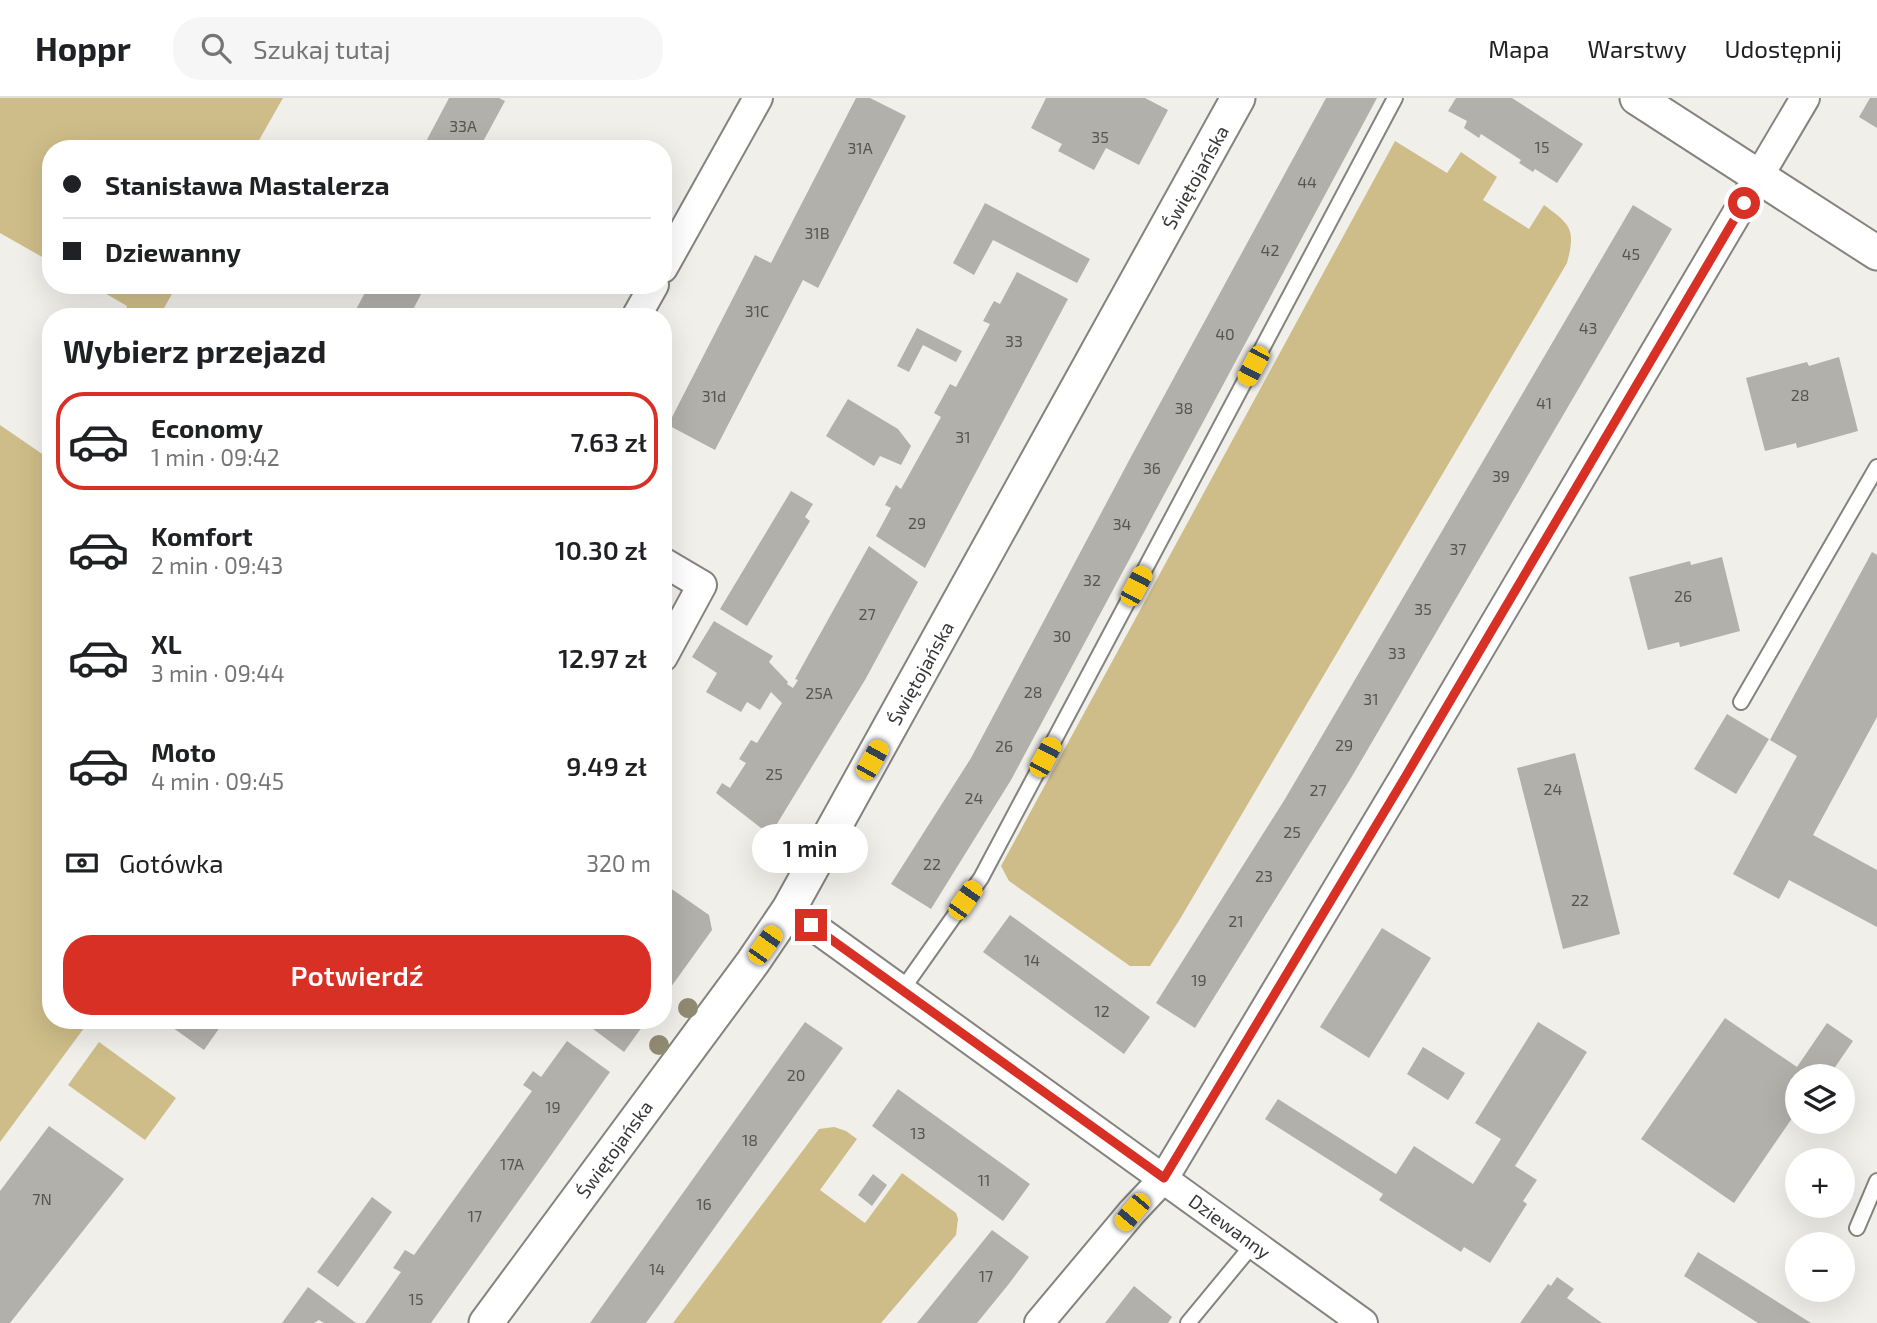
<!DOCTYPE html>
<html lang="pl">
<meta charset="utf-8">
<style>
body{margin:0;font-family:"Exo 2",sans-serif;background:#f6f6f6;color:#202124;height:100vh;display:flex;flex-direction:column;font-size:26px;white-space:nowrap}
*{box-sizing:border-box;margin:0}
p{font-size:23px;color:#757577}
.icon{flex:none;width:38px;height:38px;fill:none;stroke:currentColor;stroke-width:2;stroke-linecap:round;stroke-linejoin:round}
.map{position:relative;flex:1;overflow:hidden}
.panel{position:absolute;left:42px;top:210px;width:630px;height:721px;display:flex;flex-direction:column;background:#fff;border-radius:28px;box-shadow:0 7px 28px #0002}
.panel>*{flex:none}
.guide{position:absolute;left:42px;top:42px;width:630px;height:154px;border-radius:28px;box-shadow:0 7px 28px #0002;display:grid;align-content:center;height:154px;padding:0 21px;background:#fff}
.tools{position:absolute;left:1785px;top:966px;display:grid;gap:14px}
.tools a{display:grid;place-items:center;width:70px;height:70px;border-radius:50%;background:#fff;box-shadow:0 7px 28px #0002;font-size:35px}
.end{position:absolute;width:32px;height:32px;margin:-16px;border:9px solid #d93025;background:#fff;box-shadow:0 0 0 4px #fff}
.from{border-radius:50%}
.bubble{position:absolute;height:49px;border-radius:24px;background:#fff;box-shadow:0 7px 28px #0002;font-size:23px;font-weight:600;line-height:49px;text-align:center}
.car{position:absolute;width:21px;height:42px;margin:-21px -10px;border-radius:9px;box-shadow:0 0 5px 2px #0007;background:linear-gradient(#f5c518 24%,#345 0 40%,#f5c518 0 76%,#345 0 86%,#f5c518 0)}
.guide b{display:flex;align-items:center;gap:24px;height:66px;font-size:26px}
.guide b+b{border-top:2px solid #e0e0e0}
.guide i{width:18px;height:18px;background:#202124}
ul{padding:0;list-style:none}
li{display:flex;align-items:center;gap:21px;height:98px;margin:0 14px 10px;padding:0 7px;border:4px solid transparent;border-radius:28px}
li div{flex:1}
li b{display:block;font-size:26px}
li em{font-style:normal;font-weight:600}
li.current{border-color:#d93025}
li>.icon{width:63px;height:63px;stroke-width:1.5}
h2{padding:0 21px;font-size:32px;line-height:84px}
.pay{display:flex;align-items:center;gap:18px;height:77px;padding:0 21px;font-size:26px}
.pay p{margin-inline-start:auto}
.primary-button{display:flex;gap:14px;margin-top:auto;padding:14px 21px}
.primary-button a{flex:1;height:80px;border-radius:28px;background:#d93025;color:#fff;font-size:28px;font-weight:600;line-height:80px;text-align:center}
header{display:flex;align-items:center;gap:42px;box-sizing:border-box;height:98px;padding:0 35px;background:#fff;border-bottom:2px solid #e0e0e0}
header strong{font-size:33px}
nav{display:flex;gap:38px;margin-inline-start:auto;font-size:24px}
.search{width:490px;height:63px;background:#f6f6f6;display:flex;align-items:center;gap:18px;box-sizing:border-box;padding:0 24px;border-radius:28px;color:#757577;font-size:26px}
.map>svg:first-child{display:block}
.green{fill:#cebd89}
.building{fill:#b1b0ab}
.lines{fill:none;stroke-linecap:round;stroke-linejoin:round}
.service-casing{stroke:#84837e;stroke-width:18}
.minor-casing{stroke:#84837e;stroke-width:32}
.tertiary-casing{stroke:#84837e;stroke-width:37}
.service{stroke:#fff;stroke-width:14}
.minor{stroke:#fff;stroke-width:28}
.tertiary{stroke:#fff;stroke-width:33}
.tree{fill:#928b73}
.route{stroke:#d93025;stroke-width:9}
.labels{text-anchor:middle;dominant-baseline:central;stroke-width:6;stroke-linejoin:round;paint-order:stroke}
.number-label{font-size:16px;fill:#565552}
.street-label{font-size:19px;fill:#373735;stroke:#fff}
</style>
<header>
<strong>Hoppr</strong>
<div class="search"><svg class="icon" aria-label="search" viewBox="0 0 24 24"><circle cx="10" cy="10" r="6"/><path d="M15 15l6 6"/></svg>Szukaj tutaj</div>
<nav><a>Mapa</a><a>Warstwy</a><a>Udostępnij</a></nav>
</header>
<div class="map">
<svg width="1877" height="1225" viewBox="0 0 1877 1225">
<rect width="100%" height="100%" fill="#f1efea"/>
<!-- green -->
<path class="green" d="M 0,0 L 283,0 L 254,51 L 51,51 L 51,164 L 0,135 Z
M 1395,43 L 1447,75 L 1461,54 L 1497,79 L 1483,102 L 1529,131 L 1544,107 C 1571,127 1576,131 1567,165 L 1180,821 L 1150,868 L 1130,868 L 1009,783 L 1001,768 Z
M 91,187 L 177,187 L 159,219 L 125,217 L 127,208 Z
M 0,327 L 51,362 L 51,922 L 90,922 L 0,1044 Z
M 99,944 L 176,1000 L 145,1042 L 68,987 Z
M 834,1029 L 846,1033 L 857,1041 L 820,1092 L 865,1125 L 902,1075 L 956,1115 L 958,1121 L 956,1137 L 881,1225 L 673,1225 L 819,1031 Z"/>
<!-- building -->
<path class="building" d="M 449,0 L 499,0 L 505,3 L 479,51 L 422,51 Z
M 856,0 L 870,0 L 906,18 L 818,190 L 803,182 L 715,352 L 668,327 L 755,157 L 771,165 Z
M 1046,0 L 1145,0 L 1168,12 L 1139,67 L 1106,50 L 1094,72 L 1058,53 L 1062,46 L 1031,30 Z
M 1326,0 L 1377,0 L 1011,682 L 931,811 L 891,786 L 971,660 L 1133,355 Z
M 1456,0 L 1512,0 L 1583,46 L 1557,85 L 1535,71 L 1533,74 L 1519,65 L 1521,62 L 1481,36 L 1479,40 L 1464,30 L 1467,23 L 1448,13 Z
M 1870,0 L 1877,0 L 1877,30 L 1859,19 Z
M 985,105 L 1090,161 L 1077,185 L 993,142 L 974,177 L 953,165 Z
M 1633,107 L 1672,131 L 1351,680 L 1195,930 L 1156,905 L 1285,701 Z
M 1017,174 L 1068,201 L 925,470 L 876,438 L 891,410 L 885,407 L 896,387 L 901,391 L 941,319 L 934,315 L 950,286 L 956,289 L 990,226 L 983,223 L 994,203 L 1000,206 Z
M 369,187 L 426,187 L 409,219 L 352,219 Z
M 917,230 L 962,253 L 956,264 L 923,247 L 909,274 L 897,268 Z
M 1839,259 L 1858,333 L 1797,350 L 1796,345 L 1765,353 L 1746,280 L 1807,264 L 1809,268 Z
M 848,301 L 898,331 L 911,348 L 901,367 L 880,358 L 874,368 L 826,338 Z
M 791,393 L 813,406 L 805,419 L 810,423 L 747,528 L 720,511 Z
M 869,448 L 918,484 L 865,582 L 775,729 L 761,730 L 716,695 L 722,685 L 730,690 L 746,665 L 739,661 L 751,642 L 757,645 L 782,605 L 771,594 L 760,612 L 747,604 L 741,614 L 706,594 L 717,575 L 692,559 L 714,523 L 773,558 L 769,564 L 788,584 L 787,586 L 793,590 L 798,582 L 795,581 Z
M 1872,454 L 1877,457 L 1877,619 L 1813,737 L 1877,772 L 1877,829 L 1789,782 L 1779,801 L 1733,776 L 1797,658 L 1770,642 Z
M 1722,459 L 1740,533 L 1680,549 L 1679,544 L 1648,552 L 1629,479 L 1690,463 L 1691,467 Z
M 1727,616 L 1769,641 L 1736,696 L 1694,671 Z
M 1575,655 L 1620,836 L 1563,851 L 1517,670 Z
M 663,785 L 709,817 L 712,832 L 663,900 Z
M 1010,817 L 1150,919 L 1124,956 L 983,854 Z
M 1382,830 L 1431,860 L 1369,960 L 1320,929 Z
M 1725,920 L 1797,969 L 1827,925 L 1853,943 L 1829,978 L 1797,978 L 1797,1013 L 1734,1105 L 1641,1041 Z
M 162,922 L 225,922 L 204,952 Z
M 581,922 L 647,922 L 624,954 Z
M 805,924 L 843,950 L 657,1210 L 646,1225 L 590,1225 Z
M 1538,924 L 1587,954 L 1515,1068 L 1537,1082 L 1523,1103 L 1527,1106 L 1490,1165 L 1464,1149 L 1461,1154 L 1379,1102 L 1383,1096 L 1265,1021 L 1278,1001 L 1396,1076 L 1414,1048 L 1473,1086 L 1501,1041 L 1475,1025 Z
M 567,943 L 610,974 L 537,1077 L 431,1225 L 365,1225 L 401,1174 L 393,1170 L 405,1152 L 414,1157 L 532,993 L 523,987 L 533,973 L 541,979 Z
M 1423,949 L 1465,975 L 1448,1002 L 1407,976 Z
M 898,991 L 1030,1086 L 1003,1123 L 872,1028 Z
M 49,1028 L 124,1081 L 10,1225 L 0,1225 L 0,1093 Z
M 873,1076 L 887,1087 L 872,1108 L 858,1097 Z
M 372,1099 L 392,1114 L 338,1189 L 317,1174 Z
M 992,1132 L 1029,1159 L 1008,1187 L 977,1225 L 917,1225 Z
M 1698,1154 L 1743,1182 L 1811,1225 L 1758,1225 L 1684,1178 Z
M 1557,1179 L 1574,1191 L 1567,1200 L 1602,1225 L 1520,1225 L 1548,1186 L 1551,1188 Z
M 1134,1188 L 1172,1219 L 1168,1225 L 1105,1225 Z
M 308,1189 L 356,1225 L 324,1225 L 319,1222 L 314,1225 L 282,1225 Z"/>
<g class="lines">
<defs>
<path id="service" d="M 1741,604 L 1877,369
M 902,892 L 981,780 L 1395,0
M 1857,1130 L 1877,1083
M 1188,1225 L 1254,1145"/>
<path id="minor" d="M 663,170 L 758,0
M 636,219 L 654,187
M 663,464 L 702,487 L 663,559
M 789,811 L 1363,1225
M 1039,1225 L 1132,1114 L 1164,1080 L 1403,681 L 1805,0"/>
<path id="tertiary" d="M 1637,0 L 1877,155
M 486,1225 L 753,864 L 789,811 L 1238,0"/>
</defs>
<!-- service casing -->
<use href="#service" class="service-casing"/>
<!-- minor casing -->
<use href="#minor" class="minor-casing"/>
<!-- tertiary casing -->
<use href="#tertiary" class="tertiary-casing"/>
<!-- service -->
<use href="#service" class="service"/>
<!-- minor -->
<use href="#minor" class="minor"/>
<!-- tertiary -->
<use href="#tertiary" class="tertiary"/>
</g>
<!-- trees -->
<g class="tree">
<circle cx="688" cy="910" r="10"/>
<circle cx="659" cy="947" r="10"/>
</g>
<g class="lines">
<!-- route -->
<path class="route" d="M 811,827 L 1164,1080 L 1404,681 L 1744,105"/>
</g>
<g class="labels">
<!-- number labels -->
<g class="number-label">
<text x="463" y="27">33A</text>
<text x="1100" y="38">35</text>
<text x="1542" y="48">15</text>
<text x="860" y="49">31A</text>
<text x="1307" y="83">44</text>
<text x="817" y="134">31B</text>
<text x="1270" y="151">42</text>
<text x="1631" y="155">45</text>
<text x="757" y="212">31C</text>
<text x="1588" y="229">43</text>
<text x="1225" y="235">40</text>
<text x="1014" y="242">33</text>
<text x="1800" y="296">28</text>
<text x="714" y="297">31d</text>
<text x="1544" y="304">41</text>
<text x="1184" y="309">38</text>
<text x="963" y="338">31</text>
<text x="1152" y="369">36</text>
<text x="1501" y="377">39</text>
<text x="917" y="424">29</text>
<text x="1122" y="425">34</text>
<text x="1458" y="450">37</text>
<text x="1092" y="481">32</text>
<text x="1683" y="497">26</text>
<text x="1423" y="510">35</text>
<text x="867" y="515">27</text>
<text x="1062" y="537">30</text>
<text x="1397" y="554">33</text>
<text x="1033" y="593">28</text>
<text x="819" y="594">25A</text>
<text x="1371" y="600">31</text>
<text x="1344" y="646">29</text>
<text x="1004" y="647">26</text>
<text x="774" y="675">25</text>
<text x="1553" y="690">24</text>
<text x="1318" y="691">27</text>
<text x="974" y="699">24</text>
<text x="1292" y="733">25</text>
<text x="932" y="765">22</text>
<text x="1264" y="777">23</text>
<text x="1580" y="801">22</text>
<text x="1236" y="822">21</text>
<text x="1032" y="861">14</text>
<text x="1199" y="881">19</text>
<text x="1102" y="912">12</text>
<text x="796" y="976">20</text>
<text x="553" y="1008">19</text>
<text x="918" y="1034">13</text>
<text x="750" y="1041">18</text>
<text x="512" y="1065">17A</text>
<text x="984" y="1081">11</text>
<text x="42" y="1100">7N</text>
<text x="704" y="1105">16</text>
<text x="475" y="1117">17</text>
<text x="657" y="1170">14</text>
<text x="986" y="1177">17</text>
<text x="416" y="1200">15</text>
</g>
<!-- street labels -->
<g class="street-label">
<text transform="translate(1195 79) rotate(-61)">Świętojańska</text>
<text transform="translate(920 575) rotate(-61)">Świętojańska</text>
<text transform="translate(614 1051) rotate(-54)">Świętojańska</text>
<text transform="translate(1230 1128) rotate(36)">Dziewanny</text>
</g>
</g>
</svg>
<div class="tools">
<a><svg class="icon" aria-label="layers" viewBox="0 0 24 24"><path d="M12 4l9 5-9 5-9-5zM3 14l9 5 9-5"/></svg></a>
<a>+</a>
<a>−</a>
</div>
<i class="end from" style="left:1744px;top:105px"></i>
<i class="end" style="left:811px;top:827px"></i>
<div class="bubble" style="left:752px;top:726px;width:116px">1 min</div>
<i class="car" style="left:1253px;top:268px;rotate:208deg"></i>
<i class="car" style="left:1136px;top:488px;rotate:28deg"></i>
<i class="car" style="left:1045px;top:659px;rotate:28deg"></i>
<i class="car" style="left:872px;top:662px;rotate:29deg"></i>
<i class="car" style="left:965px;top:802px;rotate:35deg"></i>
<i class="car" style="left:765px;top:847px;rotate:35deg"></i>
<i class="car" style="left:1132px;top:1114px;rotate:220deg"></i>
<div class="guide">
<b><i class="from"></i>Stanisława Mastalerza</b>
<b><i></i>Dziewanny</b>
</div>
<section class="panel">
<h2>Wybierz przejazd</h2>
<ul>
<li class="current"><svg class="icon" aria-label="car" viewBox="0 0 24 24"><path d="M5 17H2v-5l4-1 3-4h7l3 4 3 1v5h-3M9 17h6M6 11h13"/><circle cx="7" cy="17" r="2"/><circle cx="17" cy="17" r="2"/></svg><div><b>Economy</b><p>1 min · 09:42</p></div><em>7.63 zł</em></li>
<li><svg class="icon" aria-label="car" viewBox="0 0 24 24"><path d="M5 17H2v-5l4-1 3-4h7l3 4 3 1v5h-3M9 17h6M6 11h13"/><circle cx="7" cy="17" r="2"/><circle cx="17" cy="17" r="2"/></svg><div><b>Komfort</b><p>2 min · 09:43</p></div><em>10.30 zł</em></li>
<li><svg class="icon" aria-label="car" viewBox="0 0 24 24"><path d="M5 17H2v-5l4-1 3-4h7l3 4 3 1v5h-3M9 17h6M6 11h13"/><circle cx="7" cy="17" r="2"/><circle cx="17" cy="17" r="2"/></svg><div><b>XL</b><p>3 min · 09:44</p></div><em>12.97 zł</em></li>
<li><svg class="icon" aria-label="car" viewBox="0 0 24 24"><path d="M5 17H2v-5l4-1 3-4h7l3 4 3 1v5h-3M9 17h6M6 11h13"/><circle cx="7" cy="17" r="2"/><circle cx="17" cy="17" r="2"/></svg><div><b>Moto</b><p>4 min · 09:45</p></div><em>9.49 zł</em></li>
</ul>
<div class="pay"><svg class="icon" aria-label="cash" viewBox="0 0 24 24"><path d="M3 7h18v10H3z"/><circle cx="12" cy="12" r="2"/></svg>Gotówka<p>320 m</p></div>
<div class="primary-button"><a>Potwierdź</a></div>
</section>
</div>
